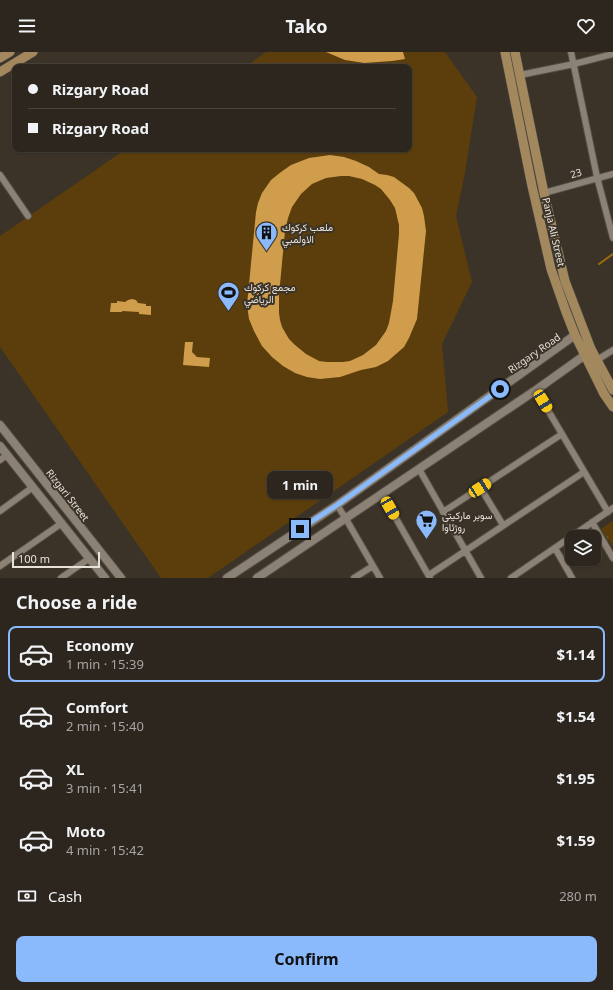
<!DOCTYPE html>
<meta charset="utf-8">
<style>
body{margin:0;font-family:"Noto Sans",Vazirmatn,sans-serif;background:#38322b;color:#f1f3f6;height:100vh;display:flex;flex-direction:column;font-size:15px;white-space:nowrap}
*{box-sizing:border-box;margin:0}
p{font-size:13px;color:#a6a5a4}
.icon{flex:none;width:22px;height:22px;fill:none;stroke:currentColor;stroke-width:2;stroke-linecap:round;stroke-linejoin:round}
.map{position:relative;height:526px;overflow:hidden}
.panel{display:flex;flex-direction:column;background:#2c261e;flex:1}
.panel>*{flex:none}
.top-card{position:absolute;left:12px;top:12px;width:400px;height:88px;border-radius:8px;box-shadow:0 1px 3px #0004,0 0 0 1px #48433c;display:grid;align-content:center;height:88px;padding:0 16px;background:#2c261e}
.tools{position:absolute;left:565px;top:478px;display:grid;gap:8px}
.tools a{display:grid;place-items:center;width:36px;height:36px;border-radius:8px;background:#2c261e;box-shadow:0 1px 3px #0004,0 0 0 1px #48433c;font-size:20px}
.scale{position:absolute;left:12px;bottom:10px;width:88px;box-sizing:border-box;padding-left:4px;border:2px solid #e7e2da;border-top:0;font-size:11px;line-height:14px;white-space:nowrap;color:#e7e2da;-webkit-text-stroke:3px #3b3328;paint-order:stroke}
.end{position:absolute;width:18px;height:18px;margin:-9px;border:5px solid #8abafc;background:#111;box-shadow:0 0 0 2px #111}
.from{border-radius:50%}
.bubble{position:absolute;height:28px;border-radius:8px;background:#2c261e;box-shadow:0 1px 3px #0004,0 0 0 1px #48433c;font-size:13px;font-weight:700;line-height:28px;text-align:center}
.car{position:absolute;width:12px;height:24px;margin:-12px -6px;border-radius:5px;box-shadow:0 0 3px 1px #0007;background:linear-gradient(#f5c518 24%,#345 0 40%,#f5c518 0 76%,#345 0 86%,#f5c518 0)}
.top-card b{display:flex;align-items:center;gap:14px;height:38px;font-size:15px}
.top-card b+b{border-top:1px solid #48433c}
.top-card i{width:10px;height:10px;background:#f1f3f6}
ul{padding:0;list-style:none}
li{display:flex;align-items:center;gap:12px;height:56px;margin:0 8px 6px;padding:0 8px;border:2px solid transparent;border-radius:8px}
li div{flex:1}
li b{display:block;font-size:15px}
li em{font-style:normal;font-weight:700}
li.active{border-color:#8abafc}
li>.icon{width:36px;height:36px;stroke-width:1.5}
h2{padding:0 16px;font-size:18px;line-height:48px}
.pay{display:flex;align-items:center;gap:10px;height:44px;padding:0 16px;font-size:15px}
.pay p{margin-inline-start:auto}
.action{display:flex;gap:8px;margin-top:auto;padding:8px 16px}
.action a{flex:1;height:46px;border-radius:8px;background:#8abafc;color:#111;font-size:16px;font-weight:700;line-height:46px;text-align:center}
header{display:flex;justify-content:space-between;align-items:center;height:52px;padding:0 16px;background:#2c261e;font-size:18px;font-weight:700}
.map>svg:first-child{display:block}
.park{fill:url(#park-tufts)}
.pitch{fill:#5b3e0b}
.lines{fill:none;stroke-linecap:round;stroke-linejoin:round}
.stream{stroke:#9d6c0b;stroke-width:2}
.building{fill:#d09d4c;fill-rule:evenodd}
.minor-casing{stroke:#554f45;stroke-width:8}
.tertiary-casing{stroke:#554f45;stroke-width:10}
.secondary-casing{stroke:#554f45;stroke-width:10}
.minor{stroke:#8b8174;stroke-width:6}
.tertiary{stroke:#8b8174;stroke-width:8}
.secondary{stroke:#a3885e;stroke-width:9}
.route{stroke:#8abafc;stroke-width:5}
.labels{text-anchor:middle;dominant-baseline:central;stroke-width:4;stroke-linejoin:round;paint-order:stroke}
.street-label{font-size:10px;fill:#e7e2da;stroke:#3b3328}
.poi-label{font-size:10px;fill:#e7e2da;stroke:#3b3328;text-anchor:start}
</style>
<header><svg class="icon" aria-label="menu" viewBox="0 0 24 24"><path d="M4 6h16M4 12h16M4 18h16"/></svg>Tako<svg class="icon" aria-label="heart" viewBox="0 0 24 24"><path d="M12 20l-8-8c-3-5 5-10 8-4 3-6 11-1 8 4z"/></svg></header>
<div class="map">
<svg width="613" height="526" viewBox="0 0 613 526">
<defs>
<pattern id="park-tufts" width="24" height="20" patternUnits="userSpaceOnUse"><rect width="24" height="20" fill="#5b3e0b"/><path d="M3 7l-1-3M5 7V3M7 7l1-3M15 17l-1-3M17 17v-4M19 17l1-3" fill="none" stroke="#735a2e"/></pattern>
</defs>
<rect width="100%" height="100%" fill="#3b3328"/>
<!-- park -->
<path class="park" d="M 613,469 L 613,495 L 601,477 Z"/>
<!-- pitch -->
<path class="pitch" d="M 266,0 L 445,0 L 477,45 L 465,121 L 456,164 L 472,230 L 442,292 L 448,360 L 208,526 L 161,526 L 0,295 L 0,184 L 126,97 L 409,97 L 409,15 L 245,15 Z"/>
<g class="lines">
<!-- stream -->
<path class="stream" d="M 599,212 L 613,202"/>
</g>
<!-- building -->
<path class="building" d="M 326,0 L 403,0 L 405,7 L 392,9 L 364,11 L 345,8 Z
M 330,103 L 344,105 L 356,109 L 369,115 L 379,122 L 387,123 L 394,125 L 409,136 L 414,141 L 422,156 L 424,164 L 426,179 L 417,267 L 409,286 L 404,295 L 388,309 L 376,315 L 361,318 L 340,325 L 320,327 L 307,325 L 295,321 L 283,314 L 272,305 L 262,294 L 254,279 L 249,267 L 247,253 L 256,160 L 258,151 L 262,141 L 271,128 L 281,120 L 291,113 L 309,106 ZM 341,124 L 349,124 L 362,127 L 375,133 L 381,137 L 390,148 L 395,156 L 399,173 L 399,182 L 393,249 L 389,271 L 386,279 L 376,293 L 363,303 L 350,309 L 343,310 L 327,310 L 319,309 L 306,302 L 295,293 L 289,287 L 282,275 L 280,268 L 279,261 L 279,243 L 285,179 L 288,166 L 292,155 L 301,142 L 312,132 L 326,126 Z
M 132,247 L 136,248 L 138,251 L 146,252 L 146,254 L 151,254 L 151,263 L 139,262 L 139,260 L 122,259 L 122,260 L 110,260 L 111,251 L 117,251 L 117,249 L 125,250 L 128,248 Z
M 185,290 L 193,290 L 192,300 L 197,305 L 210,306 L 209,315 L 183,313 Z"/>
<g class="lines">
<defs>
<path id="minor" d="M 571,0 L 597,125 L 613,186
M 520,23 L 574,12 L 613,2
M 0,123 L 28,164
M 544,141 L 613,122
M 597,308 L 613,298
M 536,338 L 608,460
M 0,408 L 7,403
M 419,417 L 481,526
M 480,435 L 503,473
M 382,442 L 430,526
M 337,453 L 346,467 L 380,526
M 0,459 L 33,435
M 443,460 L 562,382
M 592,470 L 613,506
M 555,496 L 572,526
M 0,514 L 62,471
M 429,523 L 584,420
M 61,526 L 90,506
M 354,526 L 373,514
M 511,526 L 613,456"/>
<path id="tertiary" d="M 0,373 L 121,526
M 0,394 L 105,526
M 227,526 L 337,453 L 575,283
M 257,526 L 536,338 L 585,303"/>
<path id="secondary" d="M 505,0 L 532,134 L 551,217 L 566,260 L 575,283 L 604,342 L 613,355
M 515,0 L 544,141 L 565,229 L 591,297 L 613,338
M 0,6 L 10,0
M 0,20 L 33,0"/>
</defs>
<!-- minor casing -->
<use href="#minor" class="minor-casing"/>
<!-- tertiary casing -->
<use href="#tertiary" class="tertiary-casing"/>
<!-- secondary casing -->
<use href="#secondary" class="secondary-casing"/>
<!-- minor -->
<use href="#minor" class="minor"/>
<!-- tertiary -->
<use href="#tertiary" class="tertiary"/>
<!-- secondary -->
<use href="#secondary" class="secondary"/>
</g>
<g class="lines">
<!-- route -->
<path class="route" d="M 300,477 L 337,453 L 500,337"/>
</g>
<!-- icons -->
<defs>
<symbol id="building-pin" viewBox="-11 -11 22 30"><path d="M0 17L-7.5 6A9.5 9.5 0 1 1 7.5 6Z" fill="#8abafc" stroke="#3b3328"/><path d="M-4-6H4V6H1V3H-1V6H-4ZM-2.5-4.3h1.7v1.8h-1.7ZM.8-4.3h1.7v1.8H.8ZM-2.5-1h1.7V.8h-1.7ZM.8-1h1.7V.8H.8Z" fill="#111"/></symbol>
<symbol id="stadium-pin" viewBox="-11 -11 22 30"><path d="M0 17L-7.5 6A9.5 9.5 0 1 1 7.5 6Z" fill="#8abafc" stroke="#3b3328"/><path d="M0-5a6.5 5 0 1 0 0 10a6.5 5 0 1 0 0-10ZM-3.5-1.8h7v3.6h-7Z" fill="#111"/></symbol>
<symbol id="supermarket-pin" viewBox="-11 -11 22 30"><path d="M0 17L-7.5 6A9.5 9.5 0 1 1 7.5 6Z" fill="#8abafc" stroke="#3b3328"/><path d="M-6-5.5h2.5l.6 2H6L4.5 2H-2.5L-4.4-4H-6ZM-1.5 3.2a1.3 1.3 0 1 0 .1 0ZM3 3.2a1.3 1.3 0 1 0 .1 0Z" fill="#111"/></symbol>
</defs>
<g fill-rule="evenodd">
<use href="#building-pin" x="254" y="168" width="25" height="34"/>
<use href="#stadium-pin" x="216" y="228" width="25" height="34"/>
<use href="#supermarket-pin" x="414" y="456" width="25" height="34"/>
</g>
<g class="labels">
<!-- street labels -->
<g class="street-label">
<text transform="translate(576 121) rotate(-16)">23</text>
<text transform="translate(554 180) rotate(77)">Panja Ali Street</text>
<text transform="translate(534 301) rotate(-35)">Rizgary Road</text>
<text transform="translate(68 443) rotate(52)">Rizgari Street</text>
</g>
<!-- poi labels -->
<g class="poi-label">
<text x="282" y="175">ملعب كركوك<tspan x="282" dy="12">الاولمبي</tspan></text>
<text x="244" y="235">مجمع كركوك<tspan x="244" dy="12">الرياضي</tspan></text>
<text x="442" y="463">سوبر ماركيتى<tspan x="442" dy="12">روژئاوا</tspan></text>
</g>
</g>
</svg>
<div class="tools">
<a><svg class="icon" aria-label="layers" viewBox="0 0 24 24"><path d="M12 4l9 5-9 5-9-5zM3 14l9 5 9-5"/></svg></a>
</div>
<div class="scale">100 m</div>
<i class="end from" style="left:500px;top:337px"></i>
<i class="end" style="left:300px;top:477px"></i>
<div class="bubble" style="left:267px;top:419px;width:66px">1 min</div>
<i class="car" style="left:543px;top:349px;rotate:149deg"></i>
<i class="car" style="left:480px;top:436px;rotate:57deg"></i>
<i class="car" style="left:390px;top:456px;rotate:150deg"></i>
<div class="top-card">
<b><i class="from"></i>Rizgary Road</b>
<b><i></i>Rizgary Road</b>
</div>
</div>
<section class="panel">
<h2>Choose a ride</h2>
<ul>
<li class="active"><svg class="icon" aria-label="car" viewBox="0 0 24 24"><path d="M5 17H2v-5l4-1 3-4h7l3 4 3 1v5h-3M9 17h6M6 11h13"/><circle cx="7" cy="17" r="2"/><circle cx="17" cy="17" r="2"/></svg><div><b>Economy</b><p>1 min · 15:39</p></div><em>$1.14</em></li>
<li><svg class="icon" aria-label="car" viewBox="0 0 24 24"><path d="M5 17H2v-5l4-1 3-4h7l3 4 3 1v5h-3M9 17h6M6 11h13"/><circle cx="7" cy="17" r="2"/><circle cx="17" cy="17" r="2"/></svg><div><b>Comfort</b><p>2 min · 15:40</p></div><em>$1.54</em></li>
<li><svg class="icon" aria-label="car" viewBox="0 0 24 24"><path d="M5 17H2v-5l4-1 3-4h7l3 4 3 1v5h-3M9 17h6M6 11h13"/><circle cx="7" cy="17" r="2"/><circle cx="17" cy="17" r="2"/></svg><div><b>XL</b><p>3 min · 15:41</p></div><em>$1.95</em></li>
<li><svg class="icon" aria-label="car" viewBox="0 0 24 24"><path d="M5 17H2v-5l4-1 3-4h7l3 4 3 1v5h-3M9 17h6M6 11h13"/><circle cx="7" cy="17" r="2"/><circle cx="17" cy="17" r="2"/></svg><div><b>Moto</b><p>4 min · 15:42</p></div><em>$1.59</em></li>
</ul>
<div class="pay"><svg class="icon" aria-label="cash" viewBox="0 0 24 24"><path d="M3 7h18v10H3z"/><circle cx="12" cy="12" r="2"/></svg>Cash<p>280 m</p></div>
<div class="action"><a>Confirm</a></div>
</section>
